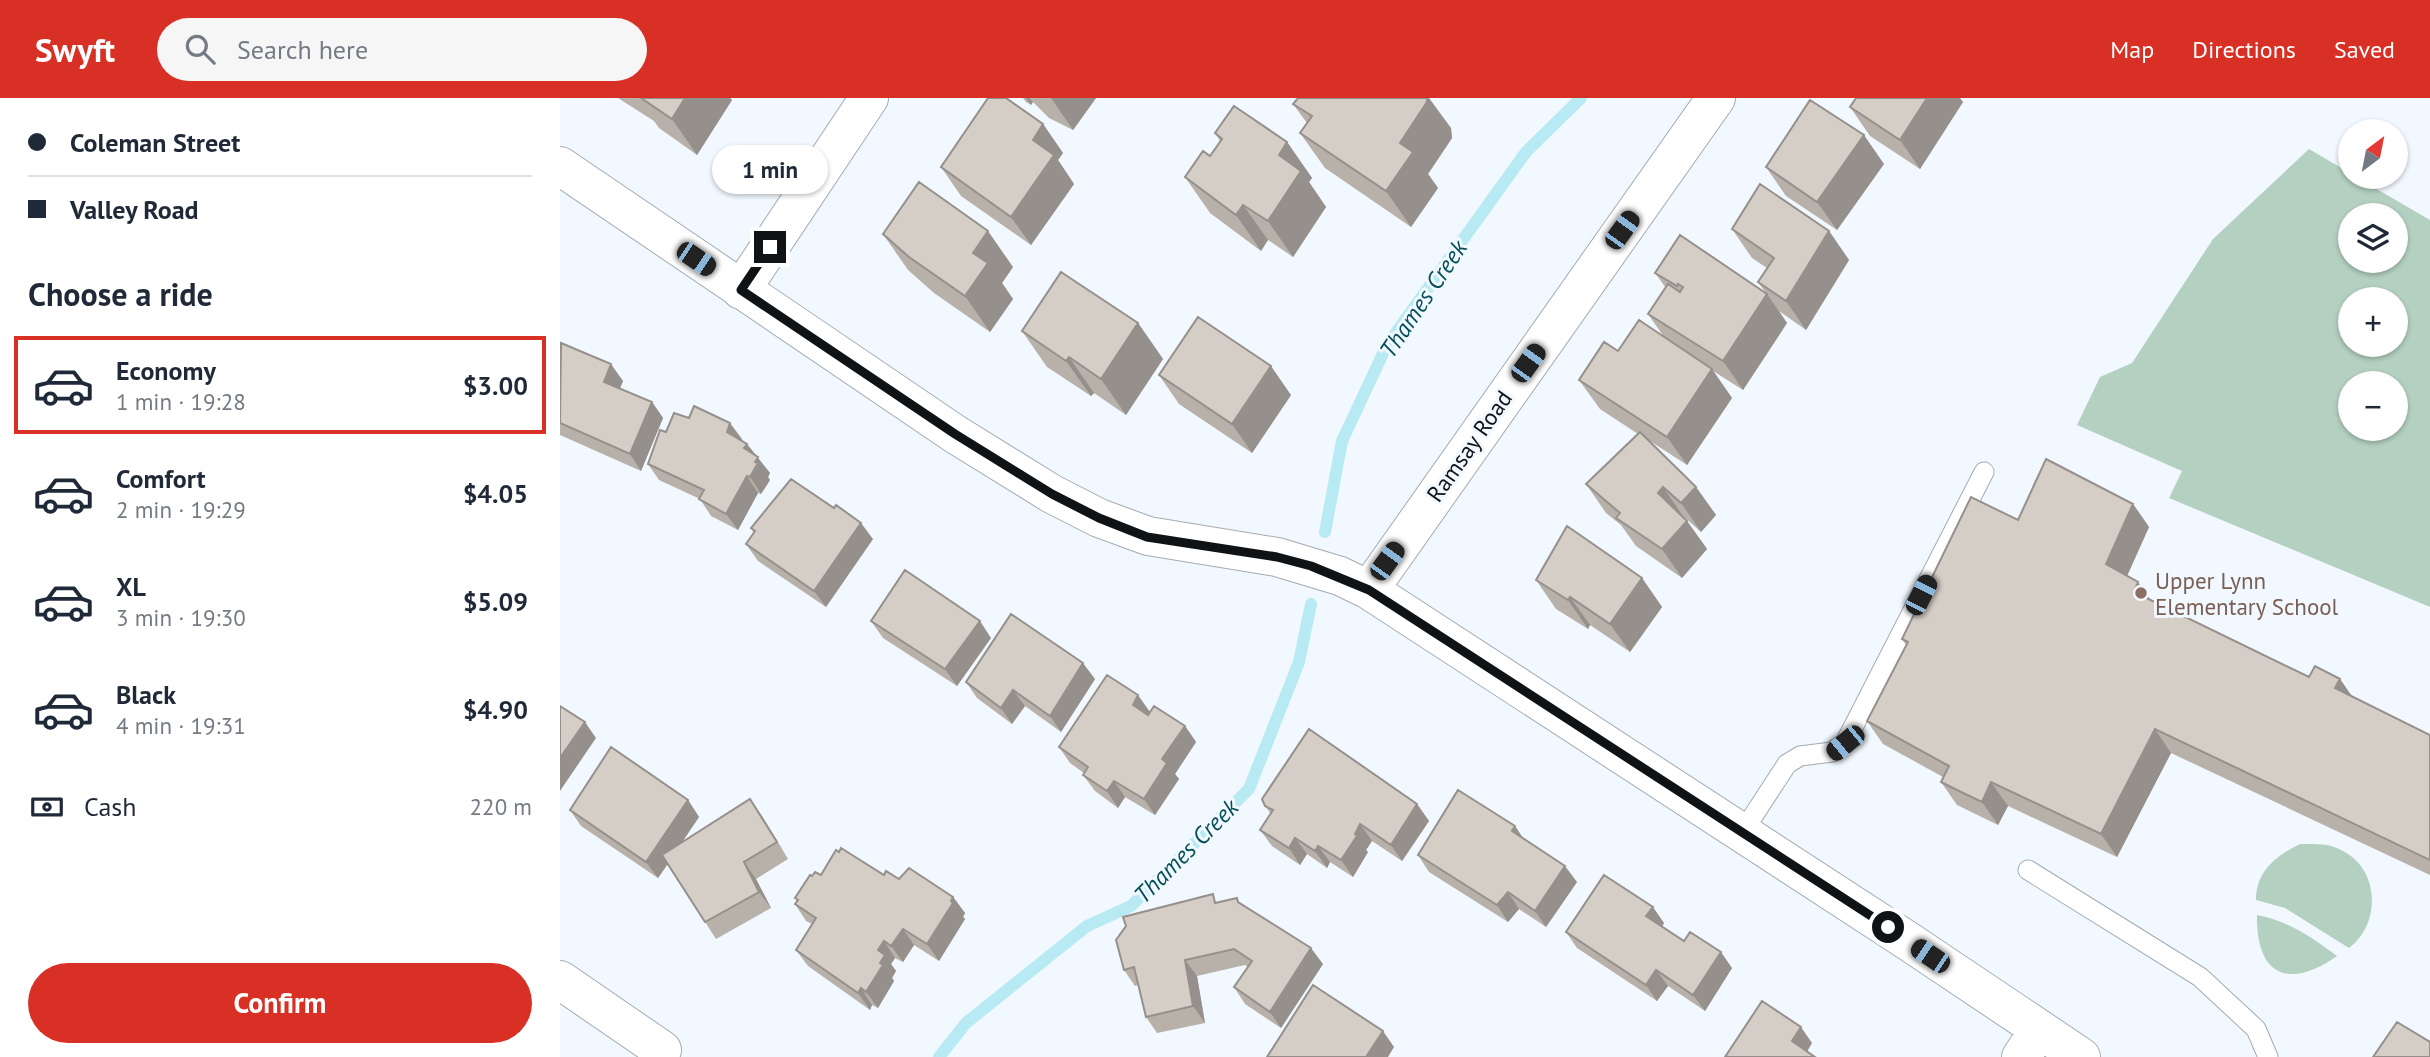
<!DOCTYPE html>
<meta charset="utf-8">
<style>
body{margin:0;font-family:"PT Sans",sans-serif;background:#f6f6f7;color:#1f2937;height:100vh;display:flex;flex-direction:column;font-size:26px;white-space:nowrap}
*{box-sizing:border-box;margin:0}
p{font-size:23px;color:#747a83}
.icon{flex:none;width:38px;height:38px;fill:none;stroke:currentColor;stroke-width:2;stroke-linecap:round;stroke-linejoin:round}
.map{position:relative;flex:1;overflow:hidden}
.panel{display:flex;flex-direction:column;background:#fff;width:560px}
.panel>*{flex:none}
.hud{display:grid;align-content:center;height:154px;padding:0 28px;background:#fff}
.needle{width:46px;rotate:32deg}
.controls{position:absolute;left:1778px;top:21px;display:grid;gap:14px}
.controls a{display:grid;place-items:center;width:70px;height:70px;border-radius:50%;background:#fff;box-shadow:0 2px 5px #0004;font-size:35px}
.end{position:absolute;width:32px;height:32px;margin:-16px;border:9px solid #101315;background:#fff;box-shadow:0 0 0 4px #fff}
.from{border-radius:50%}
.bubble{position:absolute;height:49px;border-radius:24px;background:#fff;box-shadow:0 2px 5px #0004;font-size:23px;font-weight:700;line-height:49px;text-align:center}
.car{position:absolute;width:21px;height:42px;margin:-21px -10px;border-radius:9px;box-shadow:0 0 5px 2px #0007;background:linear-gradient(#222 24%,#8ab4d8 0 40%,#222 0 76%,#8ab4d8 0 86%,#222 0)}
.hud b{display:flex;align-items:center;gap:24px;height:66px;font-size:26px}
.hud b+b{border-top:2px solid #e0e1e3}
.hud i{width:18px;height:18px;background:#1f2937}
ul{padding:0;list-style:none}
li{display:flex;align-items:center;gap:21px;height:98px;margin:0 14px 10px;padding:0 14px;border:4px solid transparent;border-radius:0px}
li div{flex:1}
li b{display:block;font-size:26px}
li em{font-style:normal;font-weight:700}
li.on{border-color:#d93025}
li>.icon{width:63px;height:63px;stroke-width:1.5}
h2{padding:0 28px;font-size:32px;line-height:84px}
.pay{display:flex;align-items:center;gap:18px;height:77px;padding:0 28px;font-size:26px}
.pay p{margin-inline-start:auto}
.action{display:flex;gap:14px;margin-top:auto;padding:14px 28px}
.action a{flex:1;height:80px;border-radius:42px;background:#d93025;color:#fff;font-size:28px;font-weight:700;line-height:80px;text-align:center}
header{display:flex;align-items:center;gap:42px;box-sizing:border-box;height:98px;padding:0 35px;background:#d93025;color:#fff}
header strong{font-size:33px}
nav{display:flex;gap:38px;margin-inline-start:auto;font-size:24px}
.search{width:490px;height:63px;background:#f6f6f7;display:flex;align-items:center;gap:18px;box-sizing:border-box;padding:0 24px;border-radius:38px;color:#747a83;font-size:26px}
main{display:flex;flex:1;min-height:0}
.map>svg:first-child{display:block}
.green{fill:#b4d0c0;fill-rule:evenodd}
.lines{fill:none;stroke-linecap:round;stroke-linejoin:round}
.stream{stroke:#b8eaf3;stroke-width:12}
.lane-casing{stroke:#a3abb2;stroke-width:21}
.street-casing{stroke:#a3abb2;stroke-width:40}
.lane{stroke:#fff;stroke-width:19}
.street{stroke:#fff;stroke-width:38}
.wall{fill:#b7b1aa}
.shaded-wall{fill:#95908b}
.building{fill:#d5cec6;stroke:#95908b;stroke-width:2}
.route{stroke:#101315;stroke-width:9}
.education-dot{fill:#8d6e63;stroke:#f2f8ff;stroke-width:2.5}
.labels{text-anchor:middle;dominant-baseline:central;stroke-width:6;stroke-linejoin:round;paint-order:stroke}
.street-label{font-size:23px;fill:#101315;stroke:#f2f8ff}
.education-label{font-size:23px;fill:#785e54;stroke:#f2f8ff;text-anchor:start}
.water-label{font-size:24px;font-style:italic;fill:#044e58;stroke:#f2f8ff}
</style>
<header>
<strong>Swyft</strong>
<div class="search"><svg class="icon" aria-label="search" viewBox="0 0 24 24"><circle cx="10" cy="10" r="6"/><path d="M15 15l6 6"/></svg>Search here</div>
<nav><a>Map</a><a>Directions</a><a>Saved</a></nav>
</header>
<main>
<section class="panel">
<div class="hud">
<b><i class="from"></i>Coleman Street</b>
<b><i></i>Valley Road</b>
</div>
<h2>Choose a ride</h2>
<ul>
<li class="on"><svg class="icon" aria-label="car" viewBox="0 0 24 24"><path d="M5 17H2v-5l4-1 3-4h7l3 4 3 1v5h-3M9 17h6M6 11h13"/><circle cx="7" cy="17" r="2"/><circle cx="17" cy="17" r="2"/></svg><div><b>Economy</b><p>1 min · 19:28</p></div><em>$3.00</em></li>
<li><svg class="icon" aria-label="car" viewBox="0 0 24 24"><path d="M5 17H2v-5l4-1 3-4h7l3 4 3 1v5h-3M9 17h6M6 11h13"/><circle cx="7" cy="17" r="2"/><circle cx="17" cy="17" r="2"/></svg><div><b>Comfort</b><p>2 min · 19:29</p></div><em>$4.05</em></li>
<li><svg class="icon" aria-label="car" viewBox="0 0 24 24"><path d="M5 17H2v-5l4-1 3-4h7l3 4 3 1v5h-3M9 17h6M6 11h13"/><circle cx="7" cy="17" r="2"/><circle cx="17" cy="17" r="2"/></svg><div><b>XL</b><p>3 min · 19:30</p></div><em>$5.09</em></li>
<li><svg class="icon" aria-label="car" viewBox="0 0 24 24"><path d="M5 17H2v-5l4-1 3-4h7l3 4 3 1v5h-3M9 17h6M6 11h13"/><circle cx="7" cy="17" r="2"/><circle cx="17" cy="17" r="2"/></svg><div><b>Black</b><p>4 min · 19:31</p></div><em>$4.90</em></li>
</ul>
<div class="pay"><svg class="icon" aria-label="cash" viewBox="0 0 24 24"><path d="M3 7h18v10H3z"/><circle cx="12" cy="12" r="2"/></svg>Cash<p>220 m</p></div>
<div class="action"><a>Confirm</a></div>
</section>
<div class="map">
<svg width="1870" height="959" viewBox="0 0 1870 959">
<rect width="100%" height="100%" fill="#f2f8ff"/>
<!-- green -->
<path class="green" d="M 1749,51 L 1790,75 L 1790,79 L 1796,79 L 1870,122 L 1870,509 L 1609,400 L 1622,373 L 1517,327 L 1540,279 L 1572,265 L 1653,141 ZM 1836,117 L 1836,163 L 1790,163 L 1790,117 ZM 1790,201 L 1836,201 L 1836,247 L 1790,247 ZM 1790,285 L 1836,285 L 1836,331 L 1790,331 Z
M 1740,746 C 1755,746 1770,745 1783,753 C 1820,772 1821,826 1789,850 L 1725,810 L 1696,802 C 1696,773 1716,758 1740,746 Z
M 1697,817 C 1727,822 1753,840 1777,858 C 1729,892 1696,878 1697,817 Z"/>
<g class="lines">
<!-- stream -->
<path class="stream" d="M 765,434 L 782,343 L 827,247 L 966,54 L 1021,0
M 379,959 L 406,925 L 527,828 L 571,808 L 689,691 L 739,564 L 751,506"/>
<defs>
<path id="lane" d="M 1182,735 L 1227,666 L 1240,658 L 1272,654 L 1285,645 L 1424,374
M 1468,772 L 1640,879 L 1696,931 L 1708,959"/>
<path id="street" d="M 0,68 L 395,336 L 492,396 L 539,420 L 588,438 L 717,459 L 780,478 L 809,492 L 1348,843 L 1521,959
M 181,192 L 309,0
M 809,492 L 1156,0
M 0,882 L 102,952
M 1461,959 L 1479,932"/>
</defs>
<!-- lane casing -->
<use href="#lane" class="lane-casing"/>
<!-- street casing -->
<use href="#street" class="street-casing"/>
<!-- lane -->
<use href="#lane" class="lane"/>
<!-- street -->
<use href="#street" class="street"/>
</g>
<!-- wall -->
<path class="wall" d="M 58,0 L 170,0 L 172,2 L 137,57 L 99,30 L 94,23 Z
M 463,0 L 536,0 L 513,32 L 489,20 L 473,4 L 471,7 L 466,4 Z
M 1403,4 L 1360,71 L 1310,38 L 1290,9 Z
M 733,6 L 891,30 L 892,40 L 868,76 L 878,90 L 851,129 L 765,70 L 740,35 L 747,25 Z
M 483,26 L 503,55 L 498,62 L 514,86 L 471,147 L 401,98 L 381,69 Z
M 655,35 L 727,44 L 752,80 L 749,84 L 766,109 L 733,159 L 708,142 L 701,153 L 650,115 L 625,79 L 650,58 L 660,43 Z
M 1324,66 L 1277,132 L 1226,98 L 1206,69 Z
M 1172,131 L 1269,133 L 1289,162 L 1246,232 L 1219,213 L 1227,225 L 1183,292 L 1153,273 L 1172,300 L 1127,367 L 1090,343 L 1136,389 L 1156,417 L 1141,434 L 1123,418 L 1127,423 L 1147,451 L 1122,480 L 1076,448 L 1061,427 L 1046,415 L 1026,386 L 1078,336 L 1040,311 L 1019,282 L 1058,253 L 1104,239 L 1088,216 L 1106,190 L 1095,175 L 1206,195 L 1198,184 L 1207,170 L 1192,160 Z
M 323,136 L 453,169 L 442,185 L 453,201 L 430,234 L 374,195 L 348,172 Z
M 578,225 L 603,261 L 566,317 L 534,295 L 531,298 L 487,269 L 462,233 Z
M 0,246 L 63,283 L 60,290 L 92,304 L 103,320 L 81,373 L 0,337 Z
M 599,277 L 731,297 L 692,355 L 619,306 Z
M 106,334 L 182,341 L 182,342 L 187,346 L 210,375 L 208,379 L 210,382 L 201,396 L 198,395 L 178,432 L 151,418 L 140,401 L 99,382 L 88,366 Z
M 1573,406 L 1589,429 L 1567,478 L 1590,502 L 1749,579 L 1780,581 L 1792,599 L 1870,637 L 1870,777 L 1611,655 L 1557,759 L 1448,708 L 1438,727 L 1397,707 L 1381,684 L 1383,679 L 1323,646 L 1307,623 L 1346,547 L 1342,541 L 1458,422 Z
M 191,430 L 313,441 L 266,509 L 198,463 L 186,446 L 194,435 Z
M 1082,480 L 1102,509 L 1070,554 L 1030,527 L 1028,531 L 996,511 L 976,482 Z
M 311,523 L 431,540 L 397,588 L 323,540 Z
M 535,581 L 501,634 L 465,608 L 452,626 L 417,600 L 406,584 Z
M 590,614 L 625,628 L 636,644 L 615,676 L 619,681 L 595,717 L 565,699 L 558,710 L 535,693 L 523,677 L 524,675 L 510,665 L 499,649 Z
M 190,701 L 228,761 L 196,781 L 211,810 L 156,841 L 108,766 L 98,780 L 21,728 L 10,712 L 128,702 L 139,719 L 121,745 Z
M 857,706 L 869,723 L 842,763 L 812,743 L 806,752 L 808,754 L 793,779 L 770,764 L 767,770 L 747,756 L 740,767 L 712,748 L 700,732 L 711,716 L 705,708 Z
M 955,728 L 963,740 L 1017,784 L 986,829 L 959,811 L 948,824 L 869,774 L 858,757 Z
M 261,777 L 324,777 L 339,781 L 393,799 L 405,815 L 403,819 L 405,821 L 379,863 L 354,847 L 343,864 L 335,860 L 331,866 L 336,873 L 332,880 L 334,883 L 318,910 L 312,907 L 310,912 L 248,868 L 236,852 L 252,826 L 246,823 L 235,806 L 237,803 L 235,800 L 252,778 Z
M 659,804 L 681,806 L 763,866 L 721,930 L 685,906 L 674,889 L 688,869 L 685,867 L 637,878 L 645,925 L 597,935 L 586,919 L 578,887 L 575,888 L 564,872 Z
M 1104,825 L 1102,829 L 1124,843 L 1172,870 L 1145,913 L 1108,888 L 1097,903 L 1017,850 L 1006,834 Z"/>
<!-- shaded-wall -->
<path class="shaded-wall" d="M 125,0 L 170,0 L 172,2 L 137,57 L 112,21 Z
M 466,0 L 469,0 L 473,4 L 471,7 Z
M 491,0 L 536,0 L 513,32 Z
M 867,0 L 869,0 L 891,30 L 892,40 L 868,76 L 878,90 L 851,129 L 826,93 L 840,45 Z
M 1367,0 L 1400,0 L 1403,4 L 1360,71 L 1340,42 Z
M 483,26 L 503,55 L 498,62 L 514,86 L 471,147 L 451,119 L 473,42 Z
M 1304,37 L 1324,66 L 1277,132 L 1257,104 Z
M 727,44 L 752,80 L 749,84 L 766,109 L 733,159 L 708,123 L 719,57 Z
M 683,107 L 708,142 L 701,153 L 676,117 Z
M 428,133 L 453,169 L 442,185 L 453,201 L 430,234 L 405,198 L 413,155 Z
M 1269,133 L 1289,162 L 1246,232 L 1226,203 Z
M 1207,196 L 1227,225 L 1183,292 L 1163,263 Z
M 578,225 L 603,261 L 566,317 L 541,281 Z
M 509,259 L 534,295 L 531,298 L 506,263 Z
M 51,266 L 63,283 L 56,300 L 44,284 Z
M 711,268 L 731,297 L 692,355 L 672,326 Z
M 1152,271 L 1172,300 L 1127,367 L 1107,339 Z
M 92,304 L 103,320 L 81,373 L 70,356 Z
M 170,325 L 182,341 L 178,350 L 167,334 Z
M 187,346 L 210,375 L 208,379 L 210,382 L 201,396 L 190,379 L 184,350 Z
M 187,378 L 198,395 L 178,432 L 166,416 Z
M 1103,389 L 1123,418 L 1098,395 Z
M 1136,389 L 1156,417 L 1141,434 L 1121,405 Z
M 1573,406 L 1589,429 L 1562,489 L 1546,466 Z
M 1127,423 L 1147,451 L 1122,480 L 1102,451 Z
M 301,425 L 313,441 L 266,509 L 254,493 Z
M 1082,480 L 1102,509 L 1070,554 L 1050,526 Z
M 1578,484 L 1594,507 L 1574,494 Z
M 1010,499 L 1030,527 L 1028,531 L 1008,502 Z
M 420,523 L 431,540 L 397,588 L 385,571 Z
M 523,565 L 535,581 L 501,634 L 490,618 Z
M 1780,581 L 1796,604 L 1775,590 Z
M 453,592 L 465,608 L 452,626 L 441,610 Z
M 578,597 L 590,614 L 584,623 L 573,607 Z
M 25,624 L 36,640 L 0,693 L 0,660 Z
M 625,628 L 636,644 L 615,676 L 619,681 L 595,717 L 584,701 L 602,661 Z
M 1595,631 L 1611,655 L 1557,759 L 1541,736 Z
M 554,683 L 565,699 L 558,710 L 547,693 Z
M 1431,684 L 1448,708 L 1438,727 L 1422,704 Z
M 190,701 L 202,718 L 228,761 L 217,744 Z
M 128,702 L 139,719 L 98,780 L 86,764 Z
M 857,706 L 869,723 L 842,763 L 831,747 Z
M 800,726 L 812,743 L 806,752 L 808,754 L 793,779 L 781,762 Z
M 955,728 L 966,745 L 952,733 Z
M 735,740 L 747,756 L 740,767 L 729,750 Z
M 758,748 L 770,764 L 767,770 L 755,753 Z
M 184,764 L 196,781 L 211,810 L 199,794 Z
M 1005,768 L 1017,784 L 986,829 L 975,813 Z
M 948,794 L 959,811 L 948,824 L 937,807 Z
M 393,799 L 405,815 L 403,819 L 405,821 L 379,863 L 367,846 Z
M 1093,809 L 1104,825 L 1098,835 L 1086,818 Z
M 343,831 L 354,847 L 343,864 L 331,848 Z
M 324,843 L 335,860 L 331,866 L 336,873 L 332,880 L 334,883 L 318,910 L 306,894 L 318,852 Z
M 751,850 L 763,866 L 721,930 L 710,914 Z
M 1161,854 L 1172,870 L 1145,913 L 1133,897 Z
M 625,862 L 637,878 L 645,925 L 633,908 Z
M 1096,872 L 1108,888 L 1097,903 L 1086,887 Z
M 301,890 L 312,907 L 310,912 L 298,895 Z
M 1241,929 L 1252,945 L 1244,959 L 1232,943 Z
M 823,933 L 834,949 L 828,959 L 806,959 Z"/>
<!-- building -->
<path class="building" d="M 81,0 L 125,0 L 112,21 Z
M 428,0 L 446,0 L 483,26 L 473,42 L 494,57 L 451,119 L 381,69 Z
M 738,0 L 867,0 L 867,4 L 840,45 L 853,54 L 826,93 L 740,35 L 752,18 L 733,6 Z
M 1296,0 L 1367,0 L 1340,42 L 1290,9 Z
M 1250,2 L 1304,37 L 1257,104 L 1206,69 Z
M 674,8 L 727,44 L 719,57 L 741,73 L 708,123 L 683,107 L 676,117 L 625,79 L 643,53 L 650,58 L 662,41 L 655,35 Z
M 359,84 L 428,133 L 413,155 L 428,165 L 405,198 L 349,159 L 323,136 Z
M 1200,86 L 1269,133 L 1226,203 L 1198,184 L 1214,160 L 1172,131 Z
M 1120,137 L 1207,196 L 1163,263 L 1088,216 L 1108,186 L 1120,194 L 1123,189 L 1118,186 L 1117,188 L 1095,175 Z
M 501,174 L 578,225 L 541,281 L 509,259 L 506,263 L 462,233 Z
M 638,219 L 711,268 L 672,326 L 599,277 Z
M 1079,222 L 1152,271 L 1107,339 L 1019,282 L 1044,244 L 1058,253 Z
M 1,245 L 51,266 L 44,284 L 92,304 L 70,356 L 0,325 Z
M 134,308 L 170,325 L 167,334 L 187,346 L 184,350 L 198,359 L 195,364 L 198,365 L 190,379 L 187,378 L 166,416 L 139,401 L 144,392 L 88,366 L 100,332 L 106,334 L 114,315 L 129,320 Z
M 1080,334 L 1136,389 L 1121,405 L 1103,389 L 1098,395 L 1127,423 L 1102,451 L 1056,420 L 1060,415 L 1026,386 Z
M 1486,361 L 1573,406 L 1546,466 L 1578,484 L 1574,494 L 1749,579 L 1755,568 L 1780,581 L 1775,590 L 1870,637 L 1870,762 L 1595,631 L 1541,736 L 1431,684 L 1422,704 L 1401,694 L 1381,684 L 1389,668 L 1307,623 L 1348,544 L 1342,541 L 1411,399 L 1458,422 Z
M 231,381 L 274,410 L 276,407 L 301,425 L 254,493 L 186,446 L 195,433 L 191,430 Z
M 1007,428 L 1082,480 L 1050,526 L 1010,499 L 1008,502 L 976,482 Z
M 345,472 L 420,523 L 385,571 L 311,523 Z
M 451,516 L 523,565 L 490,618 L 453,592 L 441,610 L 406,584 Z
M 547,577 L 578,597 L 573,607 L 588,617 L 594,608 L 625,628 L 602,661 L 607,665 L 584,701 L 554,683 L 547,693 L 523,677 L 528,669 L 499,649 Z
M 0,608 L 25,624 L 0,660 Z
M 749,631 L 857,706 L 831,747 L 800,726 L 795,736 L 797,738 L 781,762 L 758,748 L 755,753 L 735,740 L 729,750 L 700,732 L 713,712 L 705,708 L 702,701 Z
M 51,649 L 128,702 L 86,764 L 10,712 Z
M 898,692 L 955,728 L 952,733 L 1005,768 L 975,813 L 948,794 L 937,807 L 858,757 Z
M 190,701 L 217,744 L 184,764 L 199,794 L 145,824 L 102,757 Z
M 281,750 L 324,777 L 326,773 L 339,781 L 349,770 L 393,799 L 391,803 L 393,805 L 367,846 L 343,831 L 331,848 L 324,843 L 318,852 L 325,857 L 320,865 L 323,867 L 306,894 L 301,890 L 298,895 L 236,852 L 256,820 L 235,806 L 238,802 L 235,800 L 250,777 L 252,778 L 255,774 L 261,777 L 276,752 L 279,754 Z
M 1044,777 L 1093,809 L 1086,818 L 1124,843 L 1130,834 L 1161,854 L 1133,897 L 1096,872 L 1086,887 L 1006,834 Z
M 653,796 L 655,805 L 677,800 L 678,804 L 751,850 L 710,914 L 674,889 L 692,863 L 674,851 L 625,862 L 633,908 L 586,919 L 574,869 L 564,872 L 556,842 L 566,828 L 563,819 Z
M 753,887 L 823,933 L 806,959 L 707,959 Z
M 1202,903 L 1241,929 L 1232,943 L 1255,959 L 1165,959 Z
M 1837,924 L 1870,944 L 1870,959 L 1813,959 Z"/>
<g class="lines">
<!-- route -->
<path class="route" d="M 210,149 L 181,192 L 395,336 L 492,396 L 539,420 L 587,439 L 717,459 L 751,468 L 809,492 L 1328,829"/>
</g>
<!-- markers -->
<circle class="education-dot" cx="1581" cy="495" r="7"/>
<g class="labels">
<!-- street labels -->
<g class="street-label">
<text transform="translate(909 348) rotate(-55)">Ramsay Road</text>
</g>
<!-- education labels -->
<g class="education-label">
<text x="1595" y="482">Upper Lynn<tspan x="1595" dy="26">Elementary School</tspan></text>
</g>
<!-- water labels -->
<g class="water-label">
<text transform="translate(863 201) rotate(-56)">Thames Creek</text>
<text transform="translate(626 753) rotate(-45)">Thames Creek</text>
</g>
</g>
</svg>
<div class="controls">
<a><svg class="needle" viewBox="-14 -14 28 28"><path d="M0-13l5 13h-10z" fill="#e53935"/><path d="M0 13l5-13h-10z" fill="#747a83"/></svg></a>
<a><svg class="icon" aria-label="layers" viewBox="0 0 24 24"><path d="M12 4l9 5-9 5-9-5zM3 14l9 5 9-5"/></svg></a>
<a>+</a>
<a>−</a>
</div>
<i class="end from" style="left:1328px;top:829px"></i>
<i class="end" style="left:210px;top:149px"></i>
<div class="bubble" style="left:152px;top:47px;width:116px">1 min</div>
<i class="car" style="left:1062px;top:132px;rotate:36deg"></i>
<i class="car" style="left:136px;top:161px;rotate:124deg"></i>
<i class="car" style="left:968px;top:265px;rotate:36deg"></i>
<i class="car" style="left:827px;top:463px;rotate:36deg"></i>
<i class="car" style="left:1361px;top:497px;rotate:27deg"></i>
<i class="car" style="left:1285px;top:645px;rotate:231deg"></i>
<i class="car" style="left:1370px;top:858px;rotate:304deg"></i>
</div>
</main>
